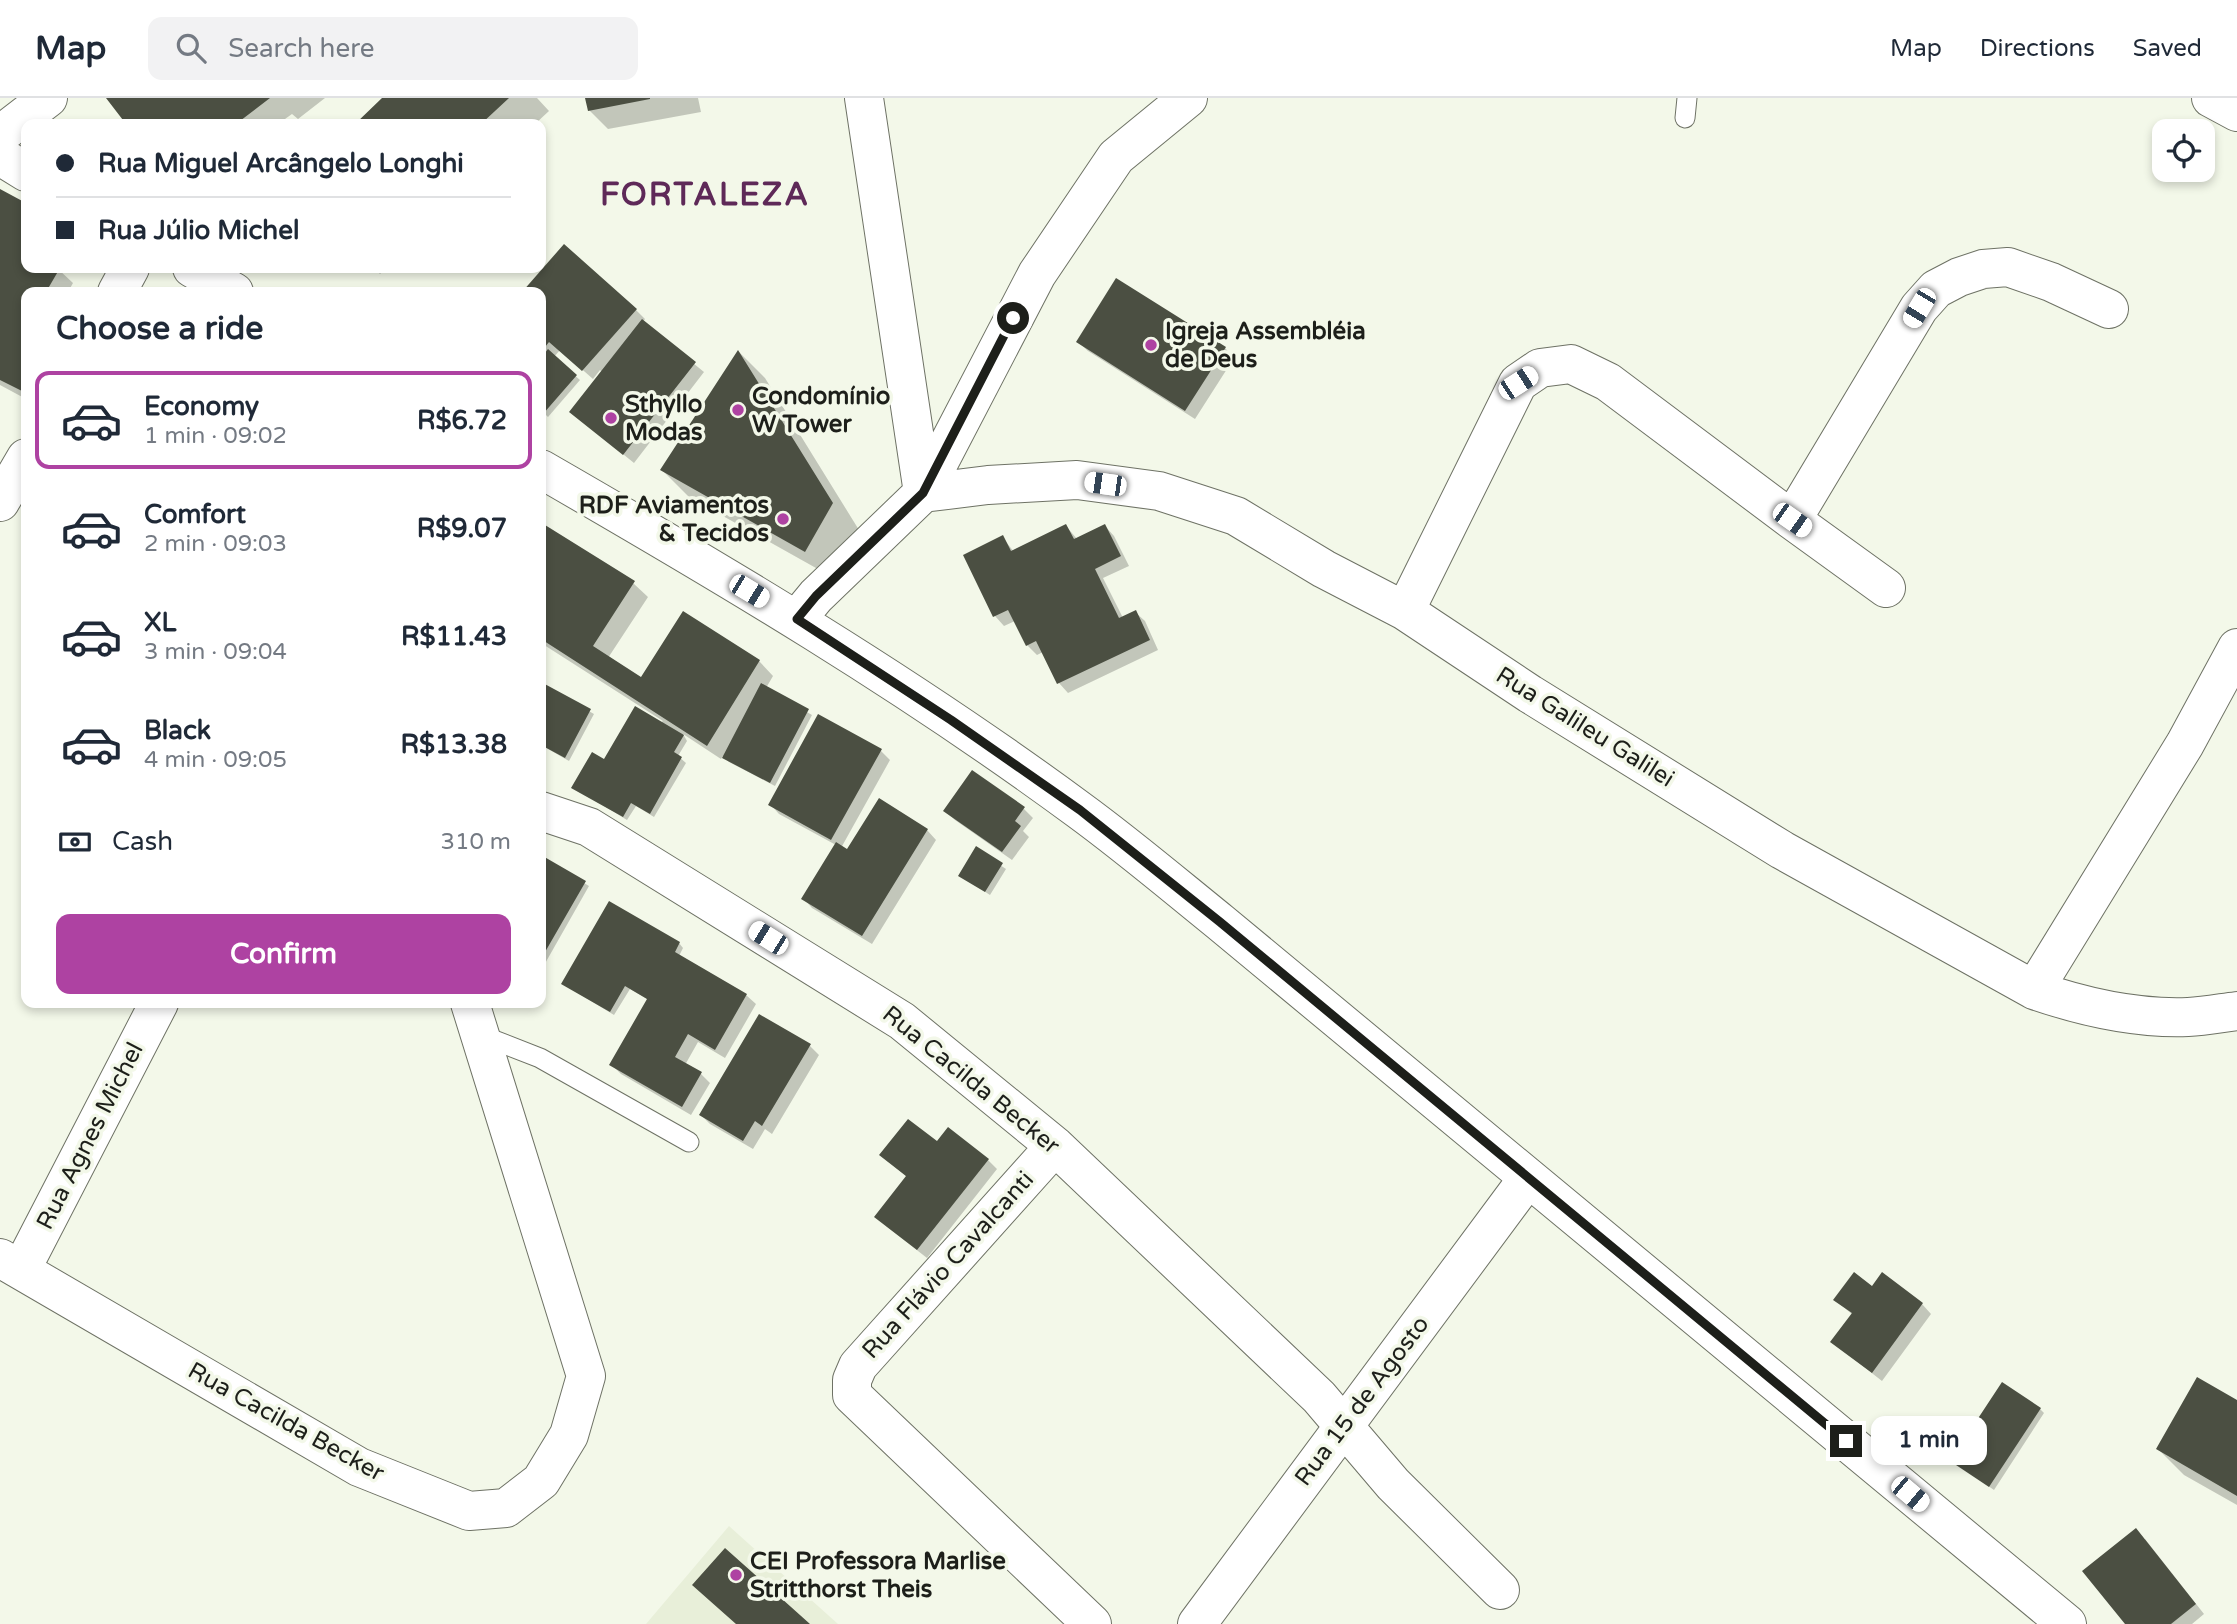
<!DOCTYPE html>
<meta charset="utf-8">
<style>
body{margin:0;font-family:"Varela Round",sans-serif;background:#f2f2f3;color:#1f2937;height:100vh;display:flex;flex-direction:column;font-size:26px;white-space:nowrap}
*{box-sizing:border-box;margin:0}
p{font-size:23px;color:#747a83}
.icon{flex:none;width:38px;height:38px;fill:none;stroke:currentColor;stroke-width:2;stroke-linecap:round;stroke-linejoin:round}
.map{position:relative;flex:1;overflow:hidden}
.panel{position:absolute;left:21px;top:189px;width:525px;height:721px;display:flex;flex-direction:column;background:#fff;border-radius:14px;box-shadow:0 4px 10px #0003}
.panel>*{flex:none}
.top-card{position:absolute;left:21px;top:21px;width:525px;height:154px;border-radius:14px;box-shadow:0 4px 10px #0003;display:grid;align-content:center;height:154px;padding:0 35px;background:#fff}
.controls{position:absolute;left:2152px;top:21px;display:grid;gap:14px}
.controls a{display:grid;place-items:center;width:63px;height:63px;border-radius:14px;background:#fff;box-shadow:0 4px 10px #0003;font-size:35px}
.end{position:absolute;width:32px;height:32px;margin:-16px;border:9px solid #1d1f1a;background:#fff;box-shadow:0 0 0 4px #fff}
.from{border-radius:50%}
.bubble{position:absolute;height:49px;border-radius:14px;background:#fff;box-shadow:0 4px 10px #0003;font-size:23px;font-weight:800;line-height:49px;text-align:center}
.car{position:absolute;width:21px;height:42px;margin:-21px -10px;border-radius:9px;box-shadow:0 0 5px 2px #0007;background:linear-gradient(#fff 24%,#345 0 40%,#fff 0 76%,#345 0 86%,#fff 0)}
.top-card b{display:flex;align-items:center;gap:24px;height:66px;font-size:26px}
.top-card b+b{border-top:2px solid #e0e1e3}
.top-card i{width:18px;height:18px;background:#1f2937}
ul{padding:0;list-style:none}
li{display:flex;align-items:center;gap:21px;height:98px;margin:0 14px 10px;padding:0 21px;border:4px solid transparent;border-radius:14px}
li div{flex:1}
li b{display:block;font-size:26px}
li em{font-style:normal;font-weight:800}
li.selected{border-color:#ae42a2}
li>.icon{width:63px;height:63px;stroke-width:1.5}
h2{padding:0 35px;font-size:32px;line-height:84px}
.pay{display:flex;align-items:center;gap:18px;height:77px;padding:0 35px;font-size:26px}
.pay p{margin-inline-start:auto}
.primary-button{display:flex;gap:14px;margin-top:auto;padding:14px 35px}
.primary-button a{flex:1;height:80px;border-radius:14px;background:#ae42a2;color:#fff;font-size:28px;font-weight:800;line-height:80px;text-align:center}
header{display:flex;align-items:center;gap:42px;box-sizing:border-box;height:98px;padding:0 35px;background:#fff;border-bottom:2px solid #e0e1e3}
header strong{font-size:33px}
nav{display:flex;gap:38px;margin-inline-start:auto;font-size:24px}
.search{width:490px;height:63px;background:#f2f2f3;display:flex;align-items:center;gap:18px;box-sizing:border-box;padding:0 24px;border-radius:14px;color:#747a83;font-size:26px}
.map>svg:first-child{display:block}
.built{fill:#e8efd9}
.shadow{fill:#0003}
.building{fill:#4b4f42}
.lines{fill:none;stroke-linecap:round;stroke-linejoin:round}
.service-casing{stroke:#6e7265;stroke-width:21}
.minor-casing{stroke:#6e7265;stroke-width:40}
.tertiary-casing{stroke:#6e7265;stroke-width:40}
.service{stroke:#fff;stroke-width:19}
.minor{stroke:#fff;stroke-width:38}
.tertiary{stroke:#fff;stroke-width:38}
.route{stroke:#1d1f1a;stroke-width:9}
.poi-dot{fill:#ae42a2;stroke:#f3f8e9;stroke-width:2.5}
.labels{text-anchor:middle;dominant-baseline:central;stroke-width:7;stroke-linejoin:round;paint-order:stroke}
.poi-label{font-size:24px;font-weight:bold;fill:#1d1f1a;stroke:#f3f8e9;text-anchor:start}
.street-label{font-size:24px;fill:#1d1f1a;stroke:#f3f8e9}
.district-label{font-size:32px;font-weight:bold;letter-spacing:2px;fill:#5e2958;stroke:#f3f8e9}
</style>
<header>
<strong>Map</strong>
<div class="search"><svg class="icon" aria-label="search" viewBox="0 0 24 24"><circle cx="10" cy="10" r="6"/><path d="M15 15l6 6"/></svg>Search here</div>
<nav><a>Map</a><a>Directions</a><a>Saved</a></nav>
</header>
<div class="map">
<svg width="2237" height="1526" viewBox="0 0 2237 1526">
<rect width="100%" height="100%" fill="#f3f8e9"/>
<!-- built -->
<path class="built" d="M 729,1428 L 838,1526 L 646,1526 Z"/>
<!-- shadow -->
<path class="shadow" d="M 108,0 L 325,0 L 298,21 L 292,16 L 278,26 L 128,26 Z
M 384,0 L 537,0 L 549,13 L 535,26 L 357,26 Z
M 587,0 L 698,0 L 701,14 L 608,31 L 589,12 Z
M 0,93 L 26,107 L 26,170 L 57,170 L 73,185 L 68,194 L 26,194 L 26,301 L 0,287 Z
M 564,149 L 636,212 L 645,221 L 643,224 L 704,274 L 634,365 L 571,314 L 602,274 L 600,272 L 593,281 L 560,252 L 554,259 L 580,282 L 548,319 L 541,312 L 541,194 L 524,194 Z
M 374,170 L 386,170 L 380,176 Z
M 1078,244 L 1225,250 L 1234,260 L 1195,321 L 1088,253 Z
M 739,254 L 765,280 L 859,432 L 832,479 L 689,399 L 662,372 Z
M 1066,428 L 1077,441 L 1105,428 L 1114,438 L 1129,468 L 1103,480 L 1123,520 L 1135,514 L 1145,523 L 1158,552 L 1068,595 L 1059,585 L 1043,554 L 1037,557 L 1027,547 L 1015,523 L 1004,528 L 995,518 L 965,458 L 1003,440 L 1014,454 Z
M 545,429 L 633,485 L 648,499 L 608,560 L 641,582 L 684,515 L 759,563 L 773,578 L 766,590 L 812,617 L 775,688 L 729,664 L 723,658 L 721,661 L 683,636 L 687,643 L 678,658 L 686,665 L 654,719 L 636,708 L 627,722 L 573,689 L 605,663 L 663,623 L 541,545 L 541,436 Z
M 541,586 L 594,616 L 569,663 L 541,647 Z
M 881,653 L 890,662 L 841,750 L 848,753 L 927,732 L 936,742 L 872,846 L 812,810 L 803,800 L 836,747 L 779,716 L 770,706 Z
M 1024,711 L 1033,720 L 1023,733 L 1029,739 L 1012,762 L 955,722 L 945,713 Z
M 976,751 L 1006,771 L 990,797 L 965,781 Z
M 541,759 L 589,788 L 543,869 L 541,868 Z
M 679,845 L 683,850 L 679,858 L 746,897 L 756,906 L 725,960 L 698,944 L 685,967 L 701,976 L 710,985 L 691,1017 L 621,976 L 612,967 L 649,902 L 630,891 L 614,917 L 563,886 Z
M 810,948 L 819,957 L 772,1036 L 765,1031 L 753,1051 L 710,1026 L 701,1017 Z
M 938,1046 L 988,1062 L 997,1071 L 927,1160 L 886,1128 L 907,1079 L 881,1057 Z
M 1872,1190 L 1922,1206 L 1931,1216 L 1882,1283 L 1832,1244 L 1853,1217 L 1835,1202 Z
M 2237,1304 L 2237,1407 L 2184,1377 L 2158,1351 Z
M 2040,1311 L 2044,1315 L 1994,1392 L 1952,1363 Z
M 2145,1441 L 2204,1516 L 2192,1526 L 2127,1526 Z"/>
<!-- building -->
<path class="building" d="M 106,0 L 270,0 L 236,26 L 126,26 Z
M 382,0 L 509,0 L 481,26 L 355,26 Z
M 585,0 L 650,0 L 650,1 L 588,13 Z
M 0,91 L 26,105 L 26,146 L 24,150 L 26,152 L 26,170 L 60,170 L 46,194 L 26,194 L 26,284 L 22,293 L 0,282 Z
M 564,146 L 637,211 L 582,273 L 549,244 L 541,254 L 541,194 L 522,194 Z
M 1116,180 L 1226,249 L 1185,313 L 1076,244 Z
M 642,221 L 696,264 L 623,357 L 569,314 Z
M 548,251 L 577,277 L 543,316 L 541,314 L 541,260 Z
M 738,252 L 833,405 L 805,454 L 660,372 Z
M 1066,426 L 1074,441 L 1105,426 L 1121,458 L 1095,471 L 1119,520 L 1136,512 L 1150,542 L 1057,586 L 1036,543 L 1026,548 L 1008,512 L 993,519 L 963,457 L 1003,437 L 1011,453 Z
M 545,427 L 635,483 L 593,548 L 641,579 L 683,513 L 760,562 L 707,648 L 541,541 L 541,433 Z
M 541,584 L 591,611 L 565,660 L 541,647 Z
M 761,585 L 809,611 L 770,685 L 722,660 Z
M 635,608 L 684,637 L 674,654 L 682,659 L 650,716 L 631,705 L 623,719 L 571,690 L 592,654 L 604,661 Z
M 818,616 L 882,651 L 831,742 L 768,707 Z
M 972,672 L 1025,709 L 1015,723 L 1021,728 L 1002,754 L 943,713 Z
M 879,700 L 928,731 L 862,838 L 801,801 L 836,744 L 847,751 Z
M 976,748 L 1003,765 L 985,794 L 958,778 Z
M 541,757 L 586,783 L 541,861 Z
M 609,803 L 680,844 L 675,854 L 747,896 L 715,952 L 688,936 L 675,959 L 702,974 L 682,1009 L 609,967 L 647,901 L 625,888 L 610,914 L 561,886 Z
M 759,916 L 811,946 L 762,1028 L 755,1023 L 743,1043 L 699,1017 Z
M 908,1021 L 937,1043 L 948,1029 L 989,1061 L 917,1152 L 874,1119 L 906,1078 L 879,1057 Z
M 1854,1174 L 1872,1188 L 1882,1174 L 1923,1205 L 1872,1275 L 1830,1244 L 1852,1215 L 1833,1202 Z
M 2197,1279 L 2237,1302 L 2237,1398 L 2156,1351 Z
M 2002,1284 L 2041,1310 L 1989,1389 L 1950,1363 Z
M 2136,1430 L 2196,1506 L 2171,1526 L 2125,1526 L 2082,1473 Z
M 725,1450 L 810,1526 L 736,1526 L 692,1487 Z"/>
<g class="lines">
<defs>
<path id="service" d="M 1685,20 L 1687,0
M 481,937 L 540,960 L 689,1044"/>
<path id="minor" d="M 864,0 L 923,395 L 988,387 L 1077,382 L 1159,393 L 1236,418 L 1324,471 L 1405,513 L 1530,596 L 1782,752 L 2034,892 C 2083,909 2136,921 2188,919 C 2205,918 2221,915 2237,913
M 2211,0 L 2237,14
M 0,37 L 48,0
M 117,194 L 130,170
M 0,404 L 26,360
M 1792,422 L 1919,210 L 1936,191 L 1959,179 L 1983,171 L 2008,169 L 2051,184 L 2109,211
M 1405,513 L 1518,285 L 1540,270 L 1571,266 L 1608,284 L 1792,422 L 1886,490
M 797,521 L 816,498 L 923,395 L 1037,176 L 1116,59 L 1188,0
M 541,713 L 589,729 L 902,923 L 1055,1048 L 1319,1299 L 1393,1386 L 1500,1492
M 2034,892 L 2185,646 L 2237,550
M 1055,1048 L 858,1268 L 852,1282 L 852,1297 L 1092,1526
M 0,1160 L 359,1369 L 469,1413 L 506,1410 L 541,1383 L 569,1337 L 586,1278 L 470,905
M 21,1172 L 159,905
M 1197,1526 L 1528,1080"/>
<path id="tertiary" d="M 0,58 L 26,74
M 192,170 L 234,194
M 541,371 C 725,477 907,585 1079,712 C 1127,747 1173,786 1220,824 L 2067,1526"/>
</defs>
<!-- service casing -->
<use href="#service" class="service-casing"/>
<!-- minor casing -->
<use href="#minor" class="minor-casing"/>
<!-- tertiary casing -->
<use href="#tertiary" class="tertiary-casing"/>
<!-- service -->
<use href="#service" class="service"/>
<!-- minor -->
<use href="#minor" class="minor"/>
<!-- tertiary -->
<use href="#tertiary" class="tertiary"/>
</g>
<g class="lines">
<!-- route -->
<path class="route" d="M 1013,220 L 923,395 L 816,498 L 797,521 L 951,622 L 1080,712 L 1220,824 L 1846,1343"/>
</g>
<!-- markers -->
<g class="poi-dot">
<circle cx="1151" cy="247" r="7"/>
<circle cx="738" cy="312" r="7"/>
<circle cx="611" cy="320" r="7"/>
<circle cx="783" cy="421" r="7"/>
<circle cx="736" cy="1477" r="7"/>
</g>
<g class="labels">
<!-- poi labels -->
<g class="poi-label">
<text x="1165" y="233">Igreja Assembléia<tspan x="1165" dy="28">de Deus</tspan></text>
<text x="752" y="298">Condomínio<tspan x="752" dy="28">W Tower</tspan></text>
<text x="625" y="306">Sthyllo<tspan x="625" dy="28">Modas</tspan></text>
<text x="769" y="407" text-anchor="end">RDF Aviamentos<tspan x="769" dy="28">&amp; Tecidos</tspan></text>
<text x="750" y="1463">CEI Professora Marlise<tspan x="750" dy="28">Stritthorst Theis</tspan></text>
</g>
<!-- street labels -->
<g class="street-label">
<text transform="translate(1585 629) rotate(32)">Rua Galileu Galilei</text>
<text transform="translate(971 982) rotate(39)">Rua Cacilda Becker</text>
<text transform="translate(90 1038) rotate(-63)">Rua Agnes Michel</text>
<text transform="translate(948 1167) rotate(-48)">Rua Flávio Cavalcanti</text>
<text transform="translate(1362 1303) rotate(-53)">Rua 15 de Agosto</text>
<text transform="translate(286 1324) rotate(29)">Rua Cacilda Becker</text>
</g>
<!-- district labels -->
<g class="district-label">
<text x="705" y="97">FORTALEZA</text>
</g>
</g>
</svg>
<div class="controls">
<a><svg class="icon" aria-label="locate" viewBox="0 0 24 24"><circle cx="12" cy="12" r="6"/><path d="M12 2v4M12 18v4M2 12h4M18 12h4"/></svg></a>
</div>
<i class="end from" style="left:1013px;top:220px"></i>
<i class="end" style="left:1846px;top:1343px"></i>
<div class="bubble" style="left:1871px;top:1318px;width:116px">1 min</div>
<i class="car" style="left:1919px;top:210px;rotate:211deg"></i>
<i class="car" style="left:1518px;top:285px;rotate:57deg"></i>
<i class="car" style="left:1105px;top:386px;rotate:278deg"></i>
<i class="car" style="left:1792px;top:422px;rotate:125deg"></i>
<i class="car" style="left:749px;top:493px;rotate:121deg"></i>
<i class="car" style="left:768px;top:840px;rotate:302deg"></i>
<i class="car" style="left:1910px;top:1396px;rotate:130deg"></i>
<div class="top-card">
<b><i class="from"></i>Rua Miguel Arcângelo Longhi</b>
<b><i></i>Rua Júlio Michel</b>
</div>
<section class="panel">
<h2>Choose a ride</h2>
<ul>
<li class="selected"><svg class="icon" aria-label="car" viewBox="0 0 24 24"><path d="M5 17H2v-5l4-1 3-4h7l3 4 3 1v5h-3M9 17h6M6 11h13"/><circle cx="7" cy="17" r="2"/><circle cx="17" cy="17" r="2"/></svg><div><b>Economy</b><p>1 min · 09:02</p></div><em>R$6.72</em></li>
<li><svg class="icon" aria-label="car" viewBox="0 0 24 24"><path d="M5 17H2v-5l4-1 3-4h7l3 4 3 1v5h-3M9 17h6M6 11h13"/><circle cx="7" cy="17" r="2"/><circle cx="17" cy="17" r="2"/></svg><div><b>Comfort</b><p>2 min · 09:03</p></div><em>R$9.07</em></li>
<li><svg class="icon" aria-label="car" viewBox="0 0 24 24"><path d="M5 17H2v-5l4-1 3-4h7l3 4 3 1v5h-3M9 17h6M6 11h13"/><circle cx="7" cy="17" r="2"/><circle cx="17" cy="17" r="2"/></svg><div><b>XL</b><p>3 min · 09:04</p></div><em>R$11.43</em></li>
<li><svg class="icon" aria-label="car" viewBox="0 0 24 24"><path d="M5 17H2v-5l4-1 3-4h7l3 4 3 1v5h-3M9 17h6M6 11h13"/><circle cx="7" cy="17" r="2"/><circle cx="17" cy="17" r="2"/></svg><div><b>Black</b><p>4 min · 09:05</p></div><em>R$13.38</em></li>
</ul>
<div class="pay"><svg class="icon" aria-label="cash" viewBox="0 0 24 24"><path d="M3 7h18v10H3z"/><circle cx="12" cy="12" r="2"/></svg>Cash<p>310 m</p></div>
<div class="primary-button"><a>Confirm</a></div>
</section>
</div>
